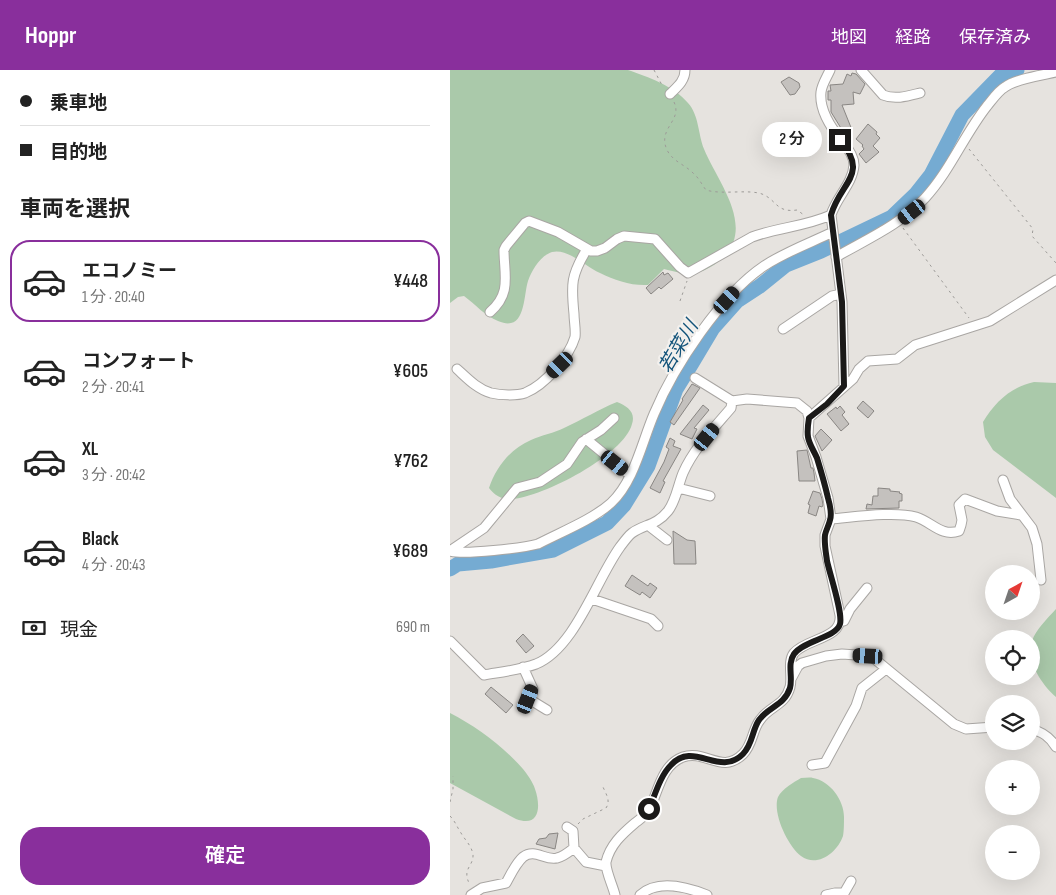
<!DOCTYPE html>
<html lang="ja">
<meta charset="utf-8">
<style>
body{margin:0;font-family:"Sofia Sans Condensed","Noto Sans JP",sans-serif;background:#f6f6f6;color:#222;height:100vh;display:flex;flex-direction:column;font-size:19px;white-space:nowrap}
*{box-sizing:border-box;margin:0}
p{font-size:16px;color:#767676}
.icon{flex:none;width:28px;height:28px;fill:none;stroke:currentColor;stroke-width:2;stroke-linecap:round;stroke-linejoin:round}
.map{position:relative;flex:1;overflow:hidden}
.panel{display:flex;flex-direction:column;background:#fff;width:450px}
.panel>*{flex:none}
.top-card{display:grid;align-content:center;height:110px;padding:0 20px;background:#fff}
.needle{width:32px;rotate:40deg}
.fabs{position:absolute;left:535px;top:495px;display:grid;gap:10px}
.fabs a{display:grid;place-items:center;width:55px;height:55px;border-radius:50%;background:#fff;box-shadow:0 5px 20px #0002;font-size:25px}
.end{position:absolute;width:22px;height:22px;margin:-11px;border:6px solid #1b1a19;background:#fff;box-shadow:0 0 0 2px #fff}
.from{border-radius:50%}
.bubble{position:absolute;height:35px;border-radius:18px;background:#fff;box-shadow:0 5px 20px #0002;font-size:16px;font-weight:600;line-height:35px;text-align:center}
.car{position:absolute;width:15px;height:30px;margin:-15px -8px;border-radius:6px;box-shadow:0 0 4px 1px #0007;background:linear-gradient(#222 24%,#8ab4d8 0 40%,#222 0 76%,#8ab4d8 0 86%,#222 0)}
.top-card b{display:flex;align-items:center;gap:18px;height:48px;font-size:19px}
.top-card b+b{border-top:1px solid #e0e0e0}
.top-card i{width:12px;height:12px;background:#222}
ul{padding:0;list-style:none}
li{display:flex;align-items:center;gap:15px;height:82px;margin:0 10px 8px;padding:0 10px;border:2px solid transparent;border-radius:20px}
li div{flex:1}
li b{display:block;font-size:19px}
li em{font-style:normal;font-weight:600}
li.selected{border-color:#892f9c}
li>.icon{width:45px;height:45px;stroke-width:1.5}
h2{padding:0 20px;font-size:22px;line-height:60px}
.pay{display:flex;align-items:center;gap:12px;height:55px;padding:0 20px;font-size:19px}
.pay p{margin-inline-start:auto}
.action{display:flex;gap:10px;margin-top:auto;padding:10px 20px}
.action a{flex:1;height:58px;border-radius:20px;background:#892f9c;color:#fff;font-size:20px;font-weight:600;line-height:58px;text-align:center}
header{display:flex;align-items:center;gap:30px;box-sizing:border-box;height:70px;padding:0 25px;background:#892f9c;color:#fff}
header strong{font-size:24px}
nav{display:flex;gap:28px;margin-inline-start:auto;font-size:18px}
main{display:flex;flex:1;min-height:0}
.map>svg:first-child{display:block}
.green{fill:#aac9aa}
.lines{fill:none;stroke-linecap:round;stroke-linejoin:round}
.river{stroke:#75abd2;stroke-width:15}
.building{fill:#c4c1be;stroke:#898683}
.minor-casing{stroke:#a9a6a3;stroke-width:11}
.path{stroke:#9d9b98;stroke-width:1;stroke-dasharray:2.5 4;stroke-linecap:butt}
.minor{stroke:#fff;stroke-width:9}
.route{stroke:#1b1a19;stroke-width:6}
.labels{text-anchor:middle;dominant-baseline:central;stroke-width:4.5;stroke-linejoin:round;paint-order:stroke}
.water-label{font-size:19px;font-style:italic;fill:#12537a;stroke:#f3f0ed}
</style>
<header>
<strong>Hoppr</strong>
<nav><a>地図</a><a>経路</a><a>保存済み</a></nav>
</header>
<main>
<section class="panel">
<div class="top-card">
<b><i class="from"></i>乗車地</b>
<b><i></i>目的地</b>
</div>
<h2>車両を選択</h2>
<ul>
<li class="selected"><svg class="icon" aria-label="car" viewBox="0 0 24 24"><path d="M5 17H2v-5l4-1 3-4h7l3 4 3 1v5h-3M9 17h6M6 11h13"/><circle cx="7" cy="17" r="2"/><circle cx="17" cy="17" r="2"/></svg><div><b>エコノミー</b><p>1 分 · 20:40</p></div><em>¥448</em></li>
<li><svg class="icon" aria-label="car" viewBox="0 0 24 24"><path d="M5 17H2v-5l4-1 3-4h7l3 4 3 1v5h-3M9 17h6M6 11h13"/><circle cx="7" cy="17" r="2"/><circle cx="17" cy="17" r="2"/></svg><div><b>コンフォート</b><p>2 分 · 20:41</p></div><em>¥605</em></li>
<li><svg class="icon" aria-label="car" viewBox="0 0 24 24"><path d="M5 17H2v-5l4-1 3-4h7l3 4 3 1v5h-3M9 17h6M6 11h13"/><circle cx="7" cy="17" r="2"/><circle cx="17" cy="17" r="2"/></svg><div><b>XL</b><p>3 分 · 20:42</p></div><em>¥762</em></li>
<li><svg class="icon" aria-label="car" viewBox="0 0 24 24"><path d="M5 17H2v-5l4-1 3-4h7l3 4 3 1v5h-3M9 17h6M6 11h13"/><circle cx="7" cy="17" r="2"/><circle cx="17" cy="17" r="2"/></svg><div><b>Black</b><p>4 分 · 20:43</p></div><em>¥689</em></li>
</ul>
<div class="pay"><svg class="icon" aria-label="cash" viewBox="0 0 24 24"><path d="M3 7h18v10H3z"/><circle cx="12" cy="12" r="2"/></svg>現金<p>690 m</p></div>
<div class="action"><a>確定</a></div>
</section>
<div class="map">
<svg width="606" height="825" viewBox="0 0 606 825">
<rect width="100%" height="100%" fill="#e6e3df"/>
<!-- green -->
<path class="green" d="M 0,0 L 178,0 C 198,7 224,16 238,33 C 249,45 248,64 254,79 C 268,113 309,160 268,192 C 248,207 237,205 214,199 L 198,215 C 181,216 165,210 150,203 C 136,197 118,178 102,182 C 90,186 82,200 78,211 C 73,227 76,263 48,251 C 35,246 25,234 14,226 L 8,227 L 0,233 Z
M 584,312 L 606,313 L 606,428 L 543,380 L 535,367 L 533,352 C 545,332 561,317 584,312 Z
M 167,332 C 177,336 186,342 182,354 C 174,385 93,427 62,429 C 53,430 45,426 39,418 C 46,397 60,379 81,370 C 92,365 104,363 114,358 C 132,350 149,339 167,332 Z
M 606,539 L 606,627 C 592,615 575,590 582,571 C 586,559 598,548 606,539 Z
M 0,643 C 27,657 53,676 73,699 C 77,704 83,712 85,719 C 91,736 90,758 66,749 L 0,713 Z
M 351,708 C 355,708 360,707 363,708 C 380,711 394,730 394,747 C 394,753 394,761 393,766 C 387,783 367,798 351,786 C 338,776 322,743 328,727 C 332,719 344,712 351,708 Z"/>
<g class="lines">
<!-- river -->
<path class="river" d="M 0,499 L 8,494 L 41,491 L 103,480 L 157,453 L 174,435 L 198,396 L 226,319 L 242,293 L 263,258 L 287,231 L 310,216 L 336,195 L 371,181 L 442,147 L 466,124 L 481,105 L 512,45 L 551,5 L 567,0"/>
</g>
<!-- building -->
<path class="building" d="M 402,3 L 406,4 L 415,14 L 410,24 L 403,22 L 404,34 L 392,35 L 402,60 L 394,63 L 381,42 L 381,30 L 378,30 L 378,21 L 381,21 L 380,15 L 393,14 L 397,4 L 401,6 Z
M 339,7 L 349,13 L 350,17 L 345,24 L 340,25 L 331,12 Z
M 418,54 L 427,62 L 426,64 L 430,68 L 423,76 L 429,82 L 416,93 L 409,84 L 414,79 L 412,76 L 413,75 L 406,69 Z
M 213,202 L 214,205 L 218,203 L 223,209 L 211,219 L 209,217 L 201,224 L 196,218 Z
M 242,314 L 250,318 L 224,355 L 220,352 L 233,330 L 232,329 Z
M 413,331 L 424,341 L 418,348 L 407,338 Z
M 253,335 L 259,340 L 244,358 L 247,359 L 242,369 L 230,364 Z
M 390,336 L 395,342 L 392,345 L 399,354 L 391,361 L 377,344 L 386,337 L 387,339 Z
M 371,359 L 382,370 L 372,381 L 365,366 Z
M 220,368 L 225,371 L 223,376 L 231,379 L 213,411 L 215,412 L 210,423 L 200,418 L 214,392 L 219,379 L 216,377 Z
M 357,380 L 361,398 L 363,398 L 364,403 L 365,411 L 349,411 L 347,381 Z
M 428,418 L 440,419 L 440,421 L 450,422 L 449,423 L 452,424 L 452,431 L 449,431 L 449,438 L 416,439 L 417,434 L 422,435 L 423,426 L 428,426 Z
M 363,421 L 370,423 L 372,429 L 373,435 L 372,437 L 369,436 L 366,446 L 358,443 L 360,435 L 358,434 Z
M 223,461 L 237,470 L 245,471 L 246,494 L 224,494 Z
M 182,505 L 198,516 L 200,513 L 207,518 L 200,528 L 192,522 L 190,525 L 175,516 Z
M 73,564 L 84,576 L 76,583 L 66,571 Z
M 41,617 L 63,635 L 56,643 L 35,624 Z
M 108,763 L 105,779 L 86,774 L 89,769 L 96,768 L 99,764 Z"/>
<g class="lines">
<defs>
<path id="minor" d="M 380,0 C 377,7 372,14 371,22 C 369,40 381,58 392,71 C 398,78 404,86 404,95 C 403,113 386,128 381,145 L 392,232 L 394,316
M 411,0 L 433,25 C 445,30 458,26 470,23
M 220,24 C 227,17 235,11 235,0
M 386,187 C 417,169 450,155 475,128 C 500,101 514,65 537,36 C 542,30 548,21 555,17 C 565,9 593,5 606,2
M 40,242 C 62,223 54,205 54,180 L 56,176 L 75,153 L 79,151 L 108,162 L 141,181 L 147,181 L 155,178 L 167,169 L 174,166 L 205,169 L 230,197 L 238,203 L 302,167 C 329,157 354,157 381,145
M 333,259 L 382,226 L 391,224
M 7,299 C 17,308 27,319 41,323 C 50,325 66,326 75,323 C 95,315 119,287 125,267 C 126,260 124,251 124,244 C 121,214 121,205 137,179
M 245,308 L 282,331
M 359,348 L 403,309 L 409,299 L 418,291 L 447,289 L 465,275 L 540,251 L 606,210
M 136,369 L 180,405
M 553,410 L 560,429 L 582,458 L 587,474 L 591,510
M 228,418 L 260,426
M 381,449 C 405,447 444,441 466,447 C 482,452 491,467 509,461 L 511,455 L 512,450 L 509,435 L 515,429 L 547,441 L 571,445
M 199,456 L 217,470
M 0,481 C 14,485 73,478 88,474 C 111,462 142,450 161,433 C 184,412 192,372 204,344 C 224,296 271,225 314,196 C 335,182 360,173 383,162
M 0,481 L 34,458 L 67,418 L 90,412 L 117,394 L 132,372 L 151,360 L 164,348
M 142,529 L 201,549 L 208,556
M 390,552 L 394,551 L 400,539 L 417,518
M 0,571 L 34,605 C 51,602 70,600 86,594 C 125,578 146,510 170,477 C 173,473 178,466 182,463 C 194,454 206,456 218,441 C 226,431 228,415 233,403 C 244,378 264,358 281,338 L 282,331 L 297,329 L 347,333 L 357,341 L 359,348 L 358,366 L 366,387 L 378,428 L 381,449 L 375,465 L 375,476 L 390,545 C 393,569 357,568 344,583 C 337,592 343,607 340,617 C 335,636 319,636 310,650 C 302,660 303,674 293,684 C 272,705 255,679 233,687 C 211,695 208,723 199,740 C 195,746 190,749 185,753 C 172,764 160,775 156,792 C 155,800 163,816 165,825
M 73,597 L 83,619 L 79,629 L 97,640
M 341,609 L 348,596 L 352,593 L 376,586 L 392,584 L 421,586 L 504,654 L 516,659 L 544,657
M 581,659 C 593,662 600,667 606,677
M 362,695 L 375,693 L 406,636 L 412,618 L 436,599
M 117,757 L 123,761 L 124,778
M 21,825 L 32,818 L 56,813 C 61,804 66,793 73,787 C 85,778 95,791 107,788 C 113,787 119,782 124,778 L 136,792 L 156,796
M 190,825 C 208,809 237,817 257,825
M 376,825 L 385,823 L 394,823
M 393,825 L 401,811"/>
</defs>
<!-- minor casing -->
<use href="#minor" class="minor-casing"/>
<!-- path -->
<path class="path" d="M 204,0 L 213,17
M 224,32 C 233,51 207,58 217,80 C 223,92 236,95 244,104 C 249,108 252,115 256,120 C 272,125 298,119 312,124 C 327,130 326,143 347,140 L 354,145
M 519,79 L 583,159 L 582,166 L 606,193
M 453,158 L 519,248
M 230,231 L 237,211
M 0,732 L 3,719 L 3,706
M 0,746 C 5,751 7,757 11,763 C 15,770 21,775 23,784 C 24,797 11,798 20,815
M 128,754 L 133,749 L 156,738 C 161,731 156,724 153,717"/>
<!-- minor -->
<use href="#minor" class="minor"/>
</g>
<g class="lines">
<!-- route -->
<path class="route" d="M 199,739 C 205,725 210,706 221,695 C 244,670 269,708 293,684 C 303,674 302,660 309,650 C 319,636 334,636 340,618 C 343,607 337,594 344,584 C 354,570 386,568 390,554 C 393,543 380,505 377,491 C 376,483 374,473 375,465 C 376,460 379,455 380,450 C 382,444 380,435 378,428 C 375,415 371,401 367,388 C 364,381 359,374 358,367 C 357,361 358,354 359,348 L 377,334 L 394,316 L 392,232 L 381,145 C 390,112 420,105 390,70"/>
</g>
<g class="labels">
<!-- water labels -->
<g class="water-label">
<text transform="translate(229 277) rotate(-59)">若菜川</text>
</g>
</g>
</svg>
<div class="fabs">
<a><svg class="needle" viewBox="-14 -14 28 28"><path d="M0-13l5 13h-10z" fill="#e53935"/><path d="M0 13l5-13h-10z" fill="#767676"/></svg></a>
<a><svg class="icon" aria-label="locate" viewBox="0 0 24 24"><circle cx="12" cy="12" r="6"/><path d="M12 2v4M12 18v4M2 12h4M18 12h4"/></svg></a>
<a><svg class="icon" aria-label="layers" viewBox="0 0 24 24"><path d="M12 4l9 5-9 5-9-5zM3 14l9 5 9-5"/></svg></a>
<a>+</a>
<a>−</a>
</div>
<i class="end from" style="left:199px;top:739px"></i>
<i class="end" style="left:390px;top:70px"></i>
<div class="bubble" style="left:312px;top:52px;width:60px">2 分</div>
<i class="car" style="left:462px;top:142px;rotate:232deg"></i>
<i class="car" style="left:277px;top:230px;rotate:42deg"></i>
<i class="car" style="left:110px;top:295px;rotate:226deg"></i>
<i class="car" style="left:257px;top:367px;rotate:39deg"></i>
<i class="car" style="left:165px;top:393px;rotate:129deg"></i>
<i class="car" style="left:418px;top:586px;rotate:273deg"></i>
<i class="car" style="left:78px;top:629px;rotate:22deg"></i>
</div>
</main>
